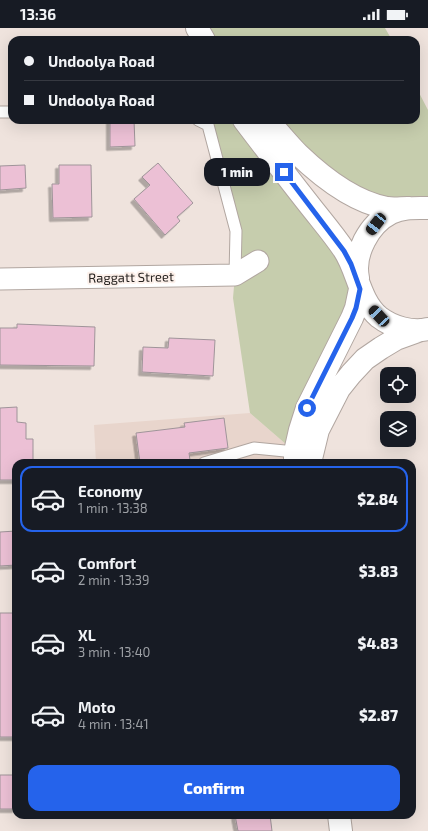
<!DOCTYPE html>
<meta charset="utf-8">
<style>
body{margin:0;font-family:"Exo 2",sans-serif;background:#242831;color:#f1f3f6;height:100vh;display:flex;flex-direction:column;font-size:15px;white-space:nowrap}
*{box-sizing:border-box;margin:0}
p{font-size:13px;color:#9ea1a6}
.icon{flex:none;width:22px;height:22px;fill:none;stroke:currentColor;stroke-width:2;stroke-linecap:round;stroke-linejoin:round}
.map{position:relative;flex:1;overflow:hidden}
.drawer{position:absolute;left:12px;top:431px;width:404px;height:360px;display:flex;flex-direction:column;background:#171b24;border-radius:12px;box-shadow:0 4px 16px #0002}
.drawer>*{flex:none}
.top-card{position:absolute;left:8px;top:8px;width:412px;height:88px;border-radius:12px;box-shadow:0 4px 16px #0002;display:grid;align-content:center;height:88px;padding:0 16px;background:#171b24}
.tools{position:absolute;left:380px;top:339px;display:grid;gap:8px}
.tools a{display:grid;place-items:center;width:36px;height:36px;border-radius:8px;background:#171b24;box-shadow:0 4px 16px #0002;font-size:20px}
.end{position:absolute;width:18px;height:18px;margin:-9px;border:5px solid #2563eb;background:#fff;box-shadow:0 0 0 2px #fff}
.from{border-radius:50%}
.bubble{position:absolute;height:28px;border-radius:12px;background:#171b24;box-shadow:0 4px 16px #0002;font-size:13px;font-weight:800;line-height:28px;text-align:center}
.car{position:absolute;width:12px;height:24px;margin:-12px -6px;border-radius:5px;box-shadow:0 0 3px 1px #0007;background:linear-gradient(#222 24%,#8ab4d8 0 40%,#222 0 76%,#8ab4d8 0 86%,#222 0)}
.top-card b{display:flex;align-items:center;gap:14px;height:38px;font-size:15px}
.top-card b+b{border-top:1px solid #363941}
.top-card i{width:10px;height:10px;background:#f1f3f6}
ul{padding:7px 0 0;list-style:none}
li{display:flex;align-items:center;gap:12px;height:66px;margin:0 8px 6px;padding:0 8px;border:2px solid transparent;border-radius:12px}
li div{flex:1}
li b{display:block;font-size:15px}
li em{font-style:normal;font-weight:800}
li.selected{border-color:#2563eb}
li>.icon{width:36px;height:36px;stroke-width:1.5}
.button{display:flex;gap:8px;margin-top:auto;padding:8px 16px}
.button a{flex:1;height:46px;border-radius:12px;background:#2563eb;color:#fff;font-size:16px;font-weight:800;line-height:46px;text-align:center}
.status{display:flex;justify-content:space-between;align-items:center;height:28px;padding:0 20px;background:#171b24;direction:ltr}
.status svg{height:11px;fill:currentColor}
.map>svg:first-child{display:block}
.built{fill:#e8d5cc}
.green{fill:#c6cdad}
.building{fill:#ecc0d5;stroke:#9f9499;filter:url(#shadow)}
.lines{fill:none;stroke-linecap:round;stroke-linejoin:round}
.service-casing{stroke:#b1a6a0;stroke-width:13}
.minor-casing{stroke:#b1a6a0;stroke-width:23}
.secondary-casing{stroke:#b1a6a0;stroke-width:24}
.service{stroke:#fff;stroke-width:11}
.minor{stroke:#fff;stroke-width:21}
.secondary{stroke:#fff;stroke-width:22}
.route{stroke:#2563eb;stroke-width:5}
.labels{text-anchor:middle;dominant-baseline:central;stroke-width:4;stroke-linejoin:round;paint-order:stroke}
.street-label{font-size:13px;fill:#282422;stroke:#fcf0ea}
</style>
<div class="status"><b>13:36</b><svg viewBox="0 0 49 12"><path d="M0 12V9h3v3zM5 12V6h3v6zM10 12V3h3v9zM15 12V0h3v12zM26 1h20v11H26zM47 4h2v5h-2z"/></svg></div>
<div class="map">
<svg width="428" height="803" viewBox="0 0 428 803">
<defs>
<filter id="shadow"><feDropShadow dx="-3.5" dy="3.5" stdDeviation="0" flood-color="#0004"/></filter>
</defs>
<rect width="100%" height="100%" fill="#efe3dd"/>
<!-- built -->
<path class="built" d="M 250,385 L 295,424 L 296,435 L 96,435 L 94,397 Z"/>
<!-- green -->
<path class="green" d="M 197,0 L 385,0 L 392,12 L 204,12 Z
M 416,59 L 428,82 L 428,180 L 377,177 L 262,92 L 416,92 Z
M 210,92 L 238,92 L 357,247 L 295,424 L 250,385 L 233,270 L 235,247 L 236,203 Z"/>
<!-- building -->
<path class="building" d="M 110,92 L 134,92 L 135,118 L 110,119 Z
M 158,135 L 193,175 L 177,189 L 180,193 L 165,207 L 134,171 L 150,157 L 142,149 Z
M 25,137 L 26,160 L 0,162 L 0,138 Z
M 59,137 L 91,137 L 92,189 L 53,190 L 52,156 L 59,156 Z
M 17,296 L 95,299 L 94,338 L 0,337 L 0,300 L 17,300 Z
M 169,310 L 215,312 L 213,348 L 142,344 L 143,319 L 168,320 Z
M 17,379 L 17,394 L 26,395 L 26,411 L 33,411 L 33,435 L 16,435 L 16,452 L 0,452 L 0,380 Z
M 224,390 L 228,420 L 189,425 L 190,432 L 163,435 L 140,435 L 136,405 L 185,399 L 184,395 Z
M 16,503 L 16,537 L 0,538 L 0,504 Z
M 0,585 L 16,585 L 16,709 L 0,709 Z
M 0,747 L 16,747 L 16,781 L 0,781 Z
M 235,787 L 270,787 L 272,803 L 238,803 Z"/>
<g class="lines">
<defs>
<path id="service" d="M 0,84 L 12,84
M 198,92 L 208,97 L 236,203 L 235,247
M 204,435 L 254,420 L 295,424"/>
<path id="minor" d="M 0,251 L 235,247 L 258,233"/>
<path id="secondary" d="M 197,0 L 204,12
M 244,92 C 266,121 288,150 311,179 C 322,193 334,207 344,222 C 358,243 359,272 379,289 C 392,299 412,305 428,301
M 267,92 C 278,103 287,115 298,126 C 322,149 354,174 387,180 C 394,181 401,180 408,180
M 358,250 C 353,226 369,196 391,185 C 403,179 415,180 428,180
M 295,435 L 295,424 L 300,402 L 307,380 L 352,290 L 356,280 L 360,261
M 310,435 L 318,402 L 339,361 L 351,346 L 365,331 L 381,320 L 396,311 L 421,302
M 339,787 L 341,803"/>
</defs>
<!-- service casing -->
<use href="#service" class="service-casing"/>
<!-- minor casing -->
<use href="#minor" class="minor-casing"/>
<!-- secondary casing -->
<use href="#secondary" class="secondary-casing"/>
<!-- service -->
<use href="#service" class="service"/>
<!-- minor -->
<use href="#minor" class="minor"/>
<!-- secondary -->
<use href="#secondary" class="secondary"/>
</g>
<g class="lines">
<!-- route -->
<path class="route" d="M 284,144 L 344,223 L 351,236 L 360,261 L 356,280 L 352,290 L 307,380"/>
</g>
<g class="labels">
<!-- street labels -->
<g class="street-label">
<text transform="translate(131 249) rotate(-1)">Raggatt Street</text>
</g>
</g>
</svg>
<div class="tools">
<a><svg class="icon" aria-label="locate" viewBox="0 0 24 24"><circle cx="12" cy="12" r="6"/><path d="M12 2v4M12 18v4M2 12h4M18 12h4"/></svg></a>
<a><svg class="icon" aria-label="layers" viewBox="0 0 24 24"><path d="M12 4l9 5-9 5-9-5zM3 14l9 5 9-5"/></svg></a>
</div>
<i class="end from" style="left:307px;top:380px"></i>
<i class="end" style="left:284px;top:144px"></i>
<div class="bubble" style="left:204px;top:130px;width:66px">1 min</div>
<i class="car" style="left:376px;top:196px;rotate:218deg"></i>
<i class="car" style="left:379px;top:288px;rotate:317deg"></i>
<div class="top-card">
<b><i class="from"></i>Undoolya Road</b>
<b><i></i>Undoolya Road</b>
</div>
<section class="drawer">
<ul>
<li class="selected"><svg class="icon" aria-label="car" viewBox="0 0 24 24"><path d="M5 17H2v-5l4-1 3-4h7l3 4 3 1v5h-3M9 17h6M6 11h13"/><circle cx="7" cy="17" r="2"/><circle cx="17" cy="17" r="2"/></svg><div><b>Economy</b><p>1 min · 13:38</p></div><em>$2.84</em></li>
<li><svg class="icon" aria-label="car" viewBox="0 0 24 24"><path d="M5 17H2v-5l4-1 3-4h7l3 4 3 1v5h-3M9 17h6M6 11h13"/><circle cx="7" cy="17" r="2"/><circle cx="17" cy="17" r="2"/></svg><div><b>Comfort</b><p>2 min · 13:39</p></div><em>$3.83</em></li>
<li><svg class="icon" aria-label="car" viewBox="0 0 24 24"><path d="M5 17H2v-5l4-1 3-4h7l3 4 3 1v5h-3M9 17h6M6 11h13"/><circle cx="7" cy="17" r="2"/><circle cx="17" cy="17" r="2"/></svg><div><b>XL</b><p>3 min · 13:40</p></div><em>$4.83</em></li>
<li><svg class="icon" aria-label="car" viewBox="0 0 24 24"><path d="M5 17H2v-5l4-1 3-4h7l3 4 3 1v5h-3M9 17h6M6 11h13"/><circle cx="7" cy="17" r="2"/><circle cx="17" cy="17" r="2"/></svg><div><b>Moto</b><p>4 min · 13:41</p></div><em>$2.87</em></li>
</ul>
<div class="button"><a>Confirm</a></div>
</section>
</div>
